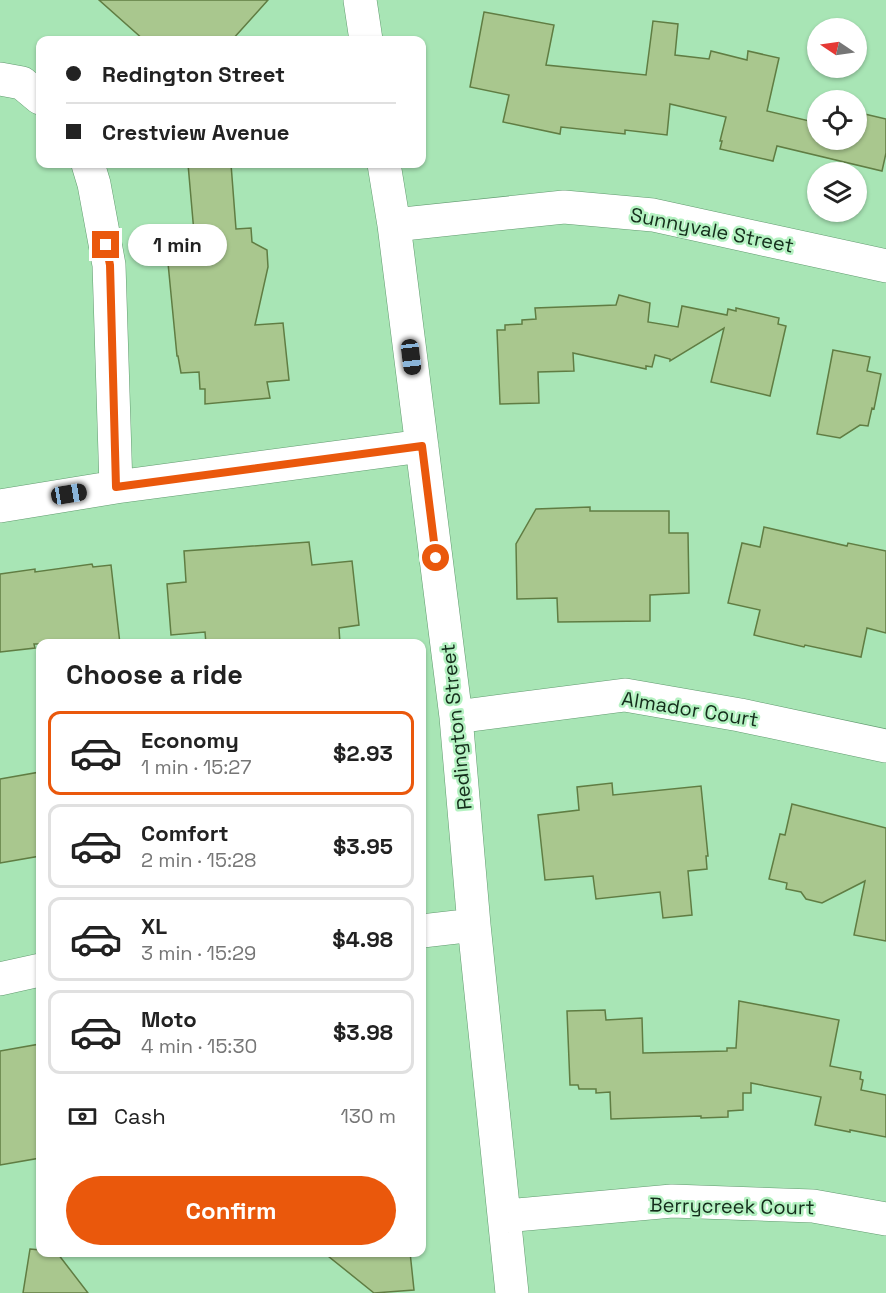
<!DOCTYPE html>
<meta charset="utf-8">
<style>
body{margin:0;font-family:"Space Grotesk",sans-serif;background:#f2f2f2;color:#222;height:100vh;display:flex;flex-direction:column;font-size:22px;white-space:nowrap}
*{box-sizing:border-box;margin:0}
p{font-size:20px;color:#767676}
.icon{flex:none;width:33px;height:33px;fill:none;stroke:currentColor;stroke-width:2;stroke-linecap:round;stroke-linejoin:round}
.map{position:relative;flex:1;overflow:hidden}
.side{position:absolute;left:36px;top:639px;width:390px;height:618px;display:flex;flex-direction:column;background:#fff;border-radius:12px;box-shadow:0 2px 4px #0004}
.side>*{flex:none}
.guide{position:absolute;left:36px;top:36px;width:390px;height:132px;border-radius:12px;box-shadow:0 2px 4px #0004;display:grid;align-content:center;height:132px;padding:0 30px;background:#fff}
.needle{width:39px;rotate:283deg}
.tools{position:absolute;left:807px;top:18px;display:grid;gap:12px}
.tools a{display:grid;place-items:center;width:60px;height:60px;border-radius:50%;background:#fff;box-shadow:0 2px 4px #0004;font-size:30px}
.end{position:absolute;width:27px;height:27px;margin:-14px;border:8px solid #ea580c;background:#fff;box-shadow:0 0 0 3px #fff}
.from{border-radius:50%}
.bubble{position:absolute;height:42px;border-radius:21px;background:#fff;box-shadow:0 2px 4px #0004;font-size:20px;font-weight:800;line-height:42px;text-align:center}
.car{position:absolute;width:18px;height:36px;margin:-18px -9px;border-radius:8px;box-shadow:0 0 4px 2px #0007;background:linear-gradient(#222 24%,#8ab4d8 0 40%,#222 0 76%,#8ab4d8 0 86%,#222 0)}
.guide b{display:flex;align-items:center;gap:21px;height:57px;font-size:22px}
.guide b+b{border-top:2px solid #e0e0e0}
.guide i{width:15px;height:15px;background:#222}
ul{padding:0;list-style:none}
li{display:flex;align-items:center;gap:18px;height:84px;margin:0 12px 9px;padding:0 18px;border:3px solid #e0e0e0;border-radius:12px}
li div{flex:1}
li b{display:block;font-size:22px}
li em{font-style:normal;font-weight:800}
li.current{border-color:#ea580c}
li>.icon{width:54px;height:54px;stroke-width:1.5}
h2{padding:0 30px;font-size:27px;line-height:72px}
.pay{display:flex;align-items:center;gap:15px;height:66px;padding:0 30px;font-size:22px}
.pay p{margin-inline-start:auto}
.button{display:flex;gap:12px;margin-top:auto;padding:12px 30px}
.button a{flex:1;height:69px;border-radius:36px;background:#ea580c;color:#fff;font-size:24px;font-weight:800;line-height:69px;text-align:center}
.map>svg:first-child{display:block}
.building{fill:#a9c78e;stroke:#607d43;stroke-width:1.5}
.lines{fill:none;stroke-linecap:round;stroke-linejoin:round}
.street-casing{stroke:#619b6f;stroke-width:34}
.street{stroke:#fff;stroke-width:33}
.route{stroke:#ea580c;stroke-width:8}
.labels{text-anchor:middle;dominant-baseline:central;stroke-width:5;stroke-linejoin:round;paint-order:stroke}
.street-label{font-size:20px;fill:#142d1b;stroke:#b5f2c2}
</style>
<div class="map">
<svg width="886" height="1293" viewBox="0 0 886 1293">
<rect width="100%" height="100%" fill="#a8e5b5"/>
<!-- building -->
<path class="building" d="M 99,0 L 268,0 L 232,40 L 144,40 Z
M 484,12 L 554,25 L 546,65 L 646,75 L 653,21 L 678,24 L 675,55 L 709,59 L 711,51 L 747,60 L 748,51 L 779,58 L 767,111 L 818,123 L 818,140 L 856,140 L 856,112 L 886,119 L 886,153 L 882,171 L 777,146 L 773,161 L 720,149 L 722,141 L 720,141 L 726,117 L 670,104 L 667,135 L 625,130 L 625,134 L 561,127 L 560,134 L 503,122 L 509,95 L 470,87 Z
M 188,164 L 231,164 L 236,229 L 251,228 L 252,242 L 267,250 L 268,267 L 255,325 L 283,323 L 289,380 L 267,382 L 270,398 L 205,404 L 205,389 L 200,389 L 199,372 L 181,373 L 178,356 L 177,356 L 168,263 L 182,262 L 181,246 L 195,244 Z
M 619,295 L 650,303 L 648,322 L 678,327 L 682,306 L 727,315 L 728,309 L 736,311 L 736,308 L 779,318 L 778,324 L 786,326 L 770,396 L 711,382 L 724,328 L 670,361 L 670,359 L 655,355 L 652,367 L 646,366 L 646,369 L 573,353 L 574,371 L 538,372 L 539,403 L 500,404 L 497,330 L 505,330 L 505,325 L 522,324 L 522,320 L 536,319 L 535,308 L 616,305 Z
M 833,350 L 870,357 L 867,371 L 881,374 L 874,409 L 872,408 L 868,426 L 860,425 L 840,438 L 817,434 Z
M 590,507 L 590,511 L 669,511 L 669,533 L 688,533 L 689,593 L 650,595 L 650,621 L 558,622 L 557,598 L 517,599 L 516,544 L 536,509 Z
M 764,527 L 847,546 L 848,543 L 886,551 L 886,633 L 867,628 L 861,657 L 805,645 L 804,647 L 754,635 L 760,610 L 728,603 L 742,543 L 760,547 Z
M 309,542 L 312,565 L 352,561 L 359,625 L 339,628 L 340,644 L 206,644 L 205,632 L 171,635 L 167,584 L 186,582 L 184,551 Z
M 92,564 L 93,567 L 111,565 L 120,644 L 34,644 L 35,648 L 0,652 L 0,574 L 35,569 L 35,572 Z
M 40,772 L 40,856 L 0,863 L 0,779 Z
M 612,783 L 613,795 L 701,786 L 708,856 L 706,856 L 707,869 L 688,871 L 692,915 L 663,918 L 660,892 L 596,899 L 593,876 L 545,880 L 538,815 L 579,810 L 577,787 Z
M 792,804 L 886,828 L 886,941 L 854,935 L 865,881 L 822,903 L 806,899 L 801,892 L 786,889 L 787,883 L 769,879 L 780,834 L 785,835 Z
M 739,1001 L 839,1020 L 830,1066 L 861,1072 L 860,1079 L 863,1080 L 861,1090 L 886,1095 L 886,1137 L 850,1130 L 850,1132 L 815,1125 L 821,1097 L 751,1083 L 751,1093 L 743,1093 L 743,1110 L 728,1111 L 728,1117 L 701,1118 L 701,1116 L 611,1119 L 610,1092 L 596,1093 L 596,1089 L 579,1089 L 578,1085 L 570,1085 L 567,1011 L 605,1010 L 606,1020 L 642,1018 L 643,1053 L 727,1051 L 727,1048 L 736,1048 Z
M 40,1044 L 40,1158 L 0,1165 L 0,1051 Z
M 30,1249 L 40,1250 L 40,1252 L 58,1254 L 88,1293 L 23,1293 Z
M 323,1252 L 410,1252 L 414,1290 L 374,1293 Z"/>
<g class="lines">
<defs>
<path id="street" d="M 360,0 L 366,40
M 0,79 L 22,83 L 40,98
M 88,164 L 94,184 L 109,265 L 116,487
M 384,164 L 394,225 L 456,717 L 474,925 L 512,1293
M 394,225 L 564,207 L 653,215 L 886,266
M 0,506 L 116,487 L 422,446
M 456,717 L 625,695 L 740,715 L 886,746
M 422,931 L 474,925
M 0,979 L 40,970
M 505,1216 L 672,1201 L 813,1206 L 886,1219"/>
</defs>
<!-- street casing -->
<use href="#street" class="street-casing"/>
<!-- street -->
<use href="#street" class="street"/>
</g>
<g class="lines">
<!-- route -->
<path class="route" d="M 106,245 L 110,265 L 116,487 L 422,446 L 436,558"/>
</g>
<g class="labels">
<!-- street labels -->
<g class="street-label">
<text transform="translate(712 230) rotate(11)">Sunnyvale Street</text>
<text transform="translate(690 709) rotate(9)">Almador Court</text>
<text transform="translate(456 727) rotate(-96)">Redington Street</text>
<text transform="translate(732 1206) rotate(1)">Berrycreek Court</text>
</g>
</g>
</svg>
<div class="tools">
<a><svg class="needle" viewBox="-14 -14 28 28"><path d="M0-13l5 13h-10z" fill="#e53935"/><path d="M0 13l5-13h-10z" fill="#767676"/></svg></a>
<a><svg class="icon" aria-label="locate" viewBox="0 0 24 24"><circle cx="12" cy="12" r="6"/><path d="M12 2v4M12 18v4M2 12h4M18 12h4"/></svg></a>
<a><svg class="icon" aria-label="layers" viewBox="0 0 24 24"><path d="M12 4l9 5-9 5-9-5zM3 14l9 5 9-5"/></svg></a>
</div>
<i class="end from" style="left:436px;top:558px"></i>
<i class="end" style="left:106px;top:245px"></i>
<div class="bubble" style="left:128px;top:224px;width:99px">1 min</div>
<i class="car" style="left:411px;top:357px;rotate:173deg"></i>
<i class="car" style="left:69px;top:494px;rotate:81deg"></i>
<div class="guide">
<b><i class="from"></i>Redington Street</b>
<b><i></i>Crestview Avenue</b>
</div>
<section class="side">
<h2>Choose a ride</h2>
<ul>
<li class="current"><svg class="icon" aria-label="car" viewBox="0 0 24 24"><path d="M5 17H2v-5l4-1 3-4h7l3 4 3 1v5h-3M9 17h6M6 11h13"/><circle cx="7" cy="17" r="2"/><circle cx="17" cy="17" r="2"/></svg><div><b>Economy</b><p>1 min · 15:27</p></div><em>$2.93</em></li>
<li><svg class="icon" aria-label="car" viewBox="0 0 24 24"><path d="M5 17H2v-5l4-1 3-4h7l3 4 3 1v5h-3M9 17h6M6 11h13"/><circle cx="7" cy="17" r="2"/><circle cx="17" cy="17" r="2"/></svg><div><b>Comfort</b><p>2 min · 15:28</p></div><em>$3.95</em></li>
<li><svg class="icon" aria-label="car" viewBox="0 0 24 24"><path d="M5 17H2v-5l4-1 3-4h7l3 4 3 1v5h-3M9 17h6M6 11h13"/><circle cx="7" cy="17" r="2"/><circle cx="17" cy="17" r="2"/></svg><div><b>XL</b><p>3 min · 15:29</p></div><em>$4.98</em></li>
<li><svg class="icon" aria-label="car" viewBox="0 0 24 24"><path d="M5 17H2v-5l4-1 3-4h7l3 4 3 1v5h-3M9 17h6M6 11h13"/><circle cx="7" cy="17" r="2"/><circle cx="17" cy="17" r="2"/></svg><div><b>Moto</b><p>4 min · 15:30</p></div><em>$3.98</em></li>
</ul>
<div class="pay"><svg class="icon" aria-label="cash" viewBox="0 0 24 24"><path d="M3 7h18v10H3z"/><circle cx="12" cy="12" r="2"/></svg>Cash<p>130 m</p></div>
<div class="button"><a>Confirm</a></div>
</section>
</div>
